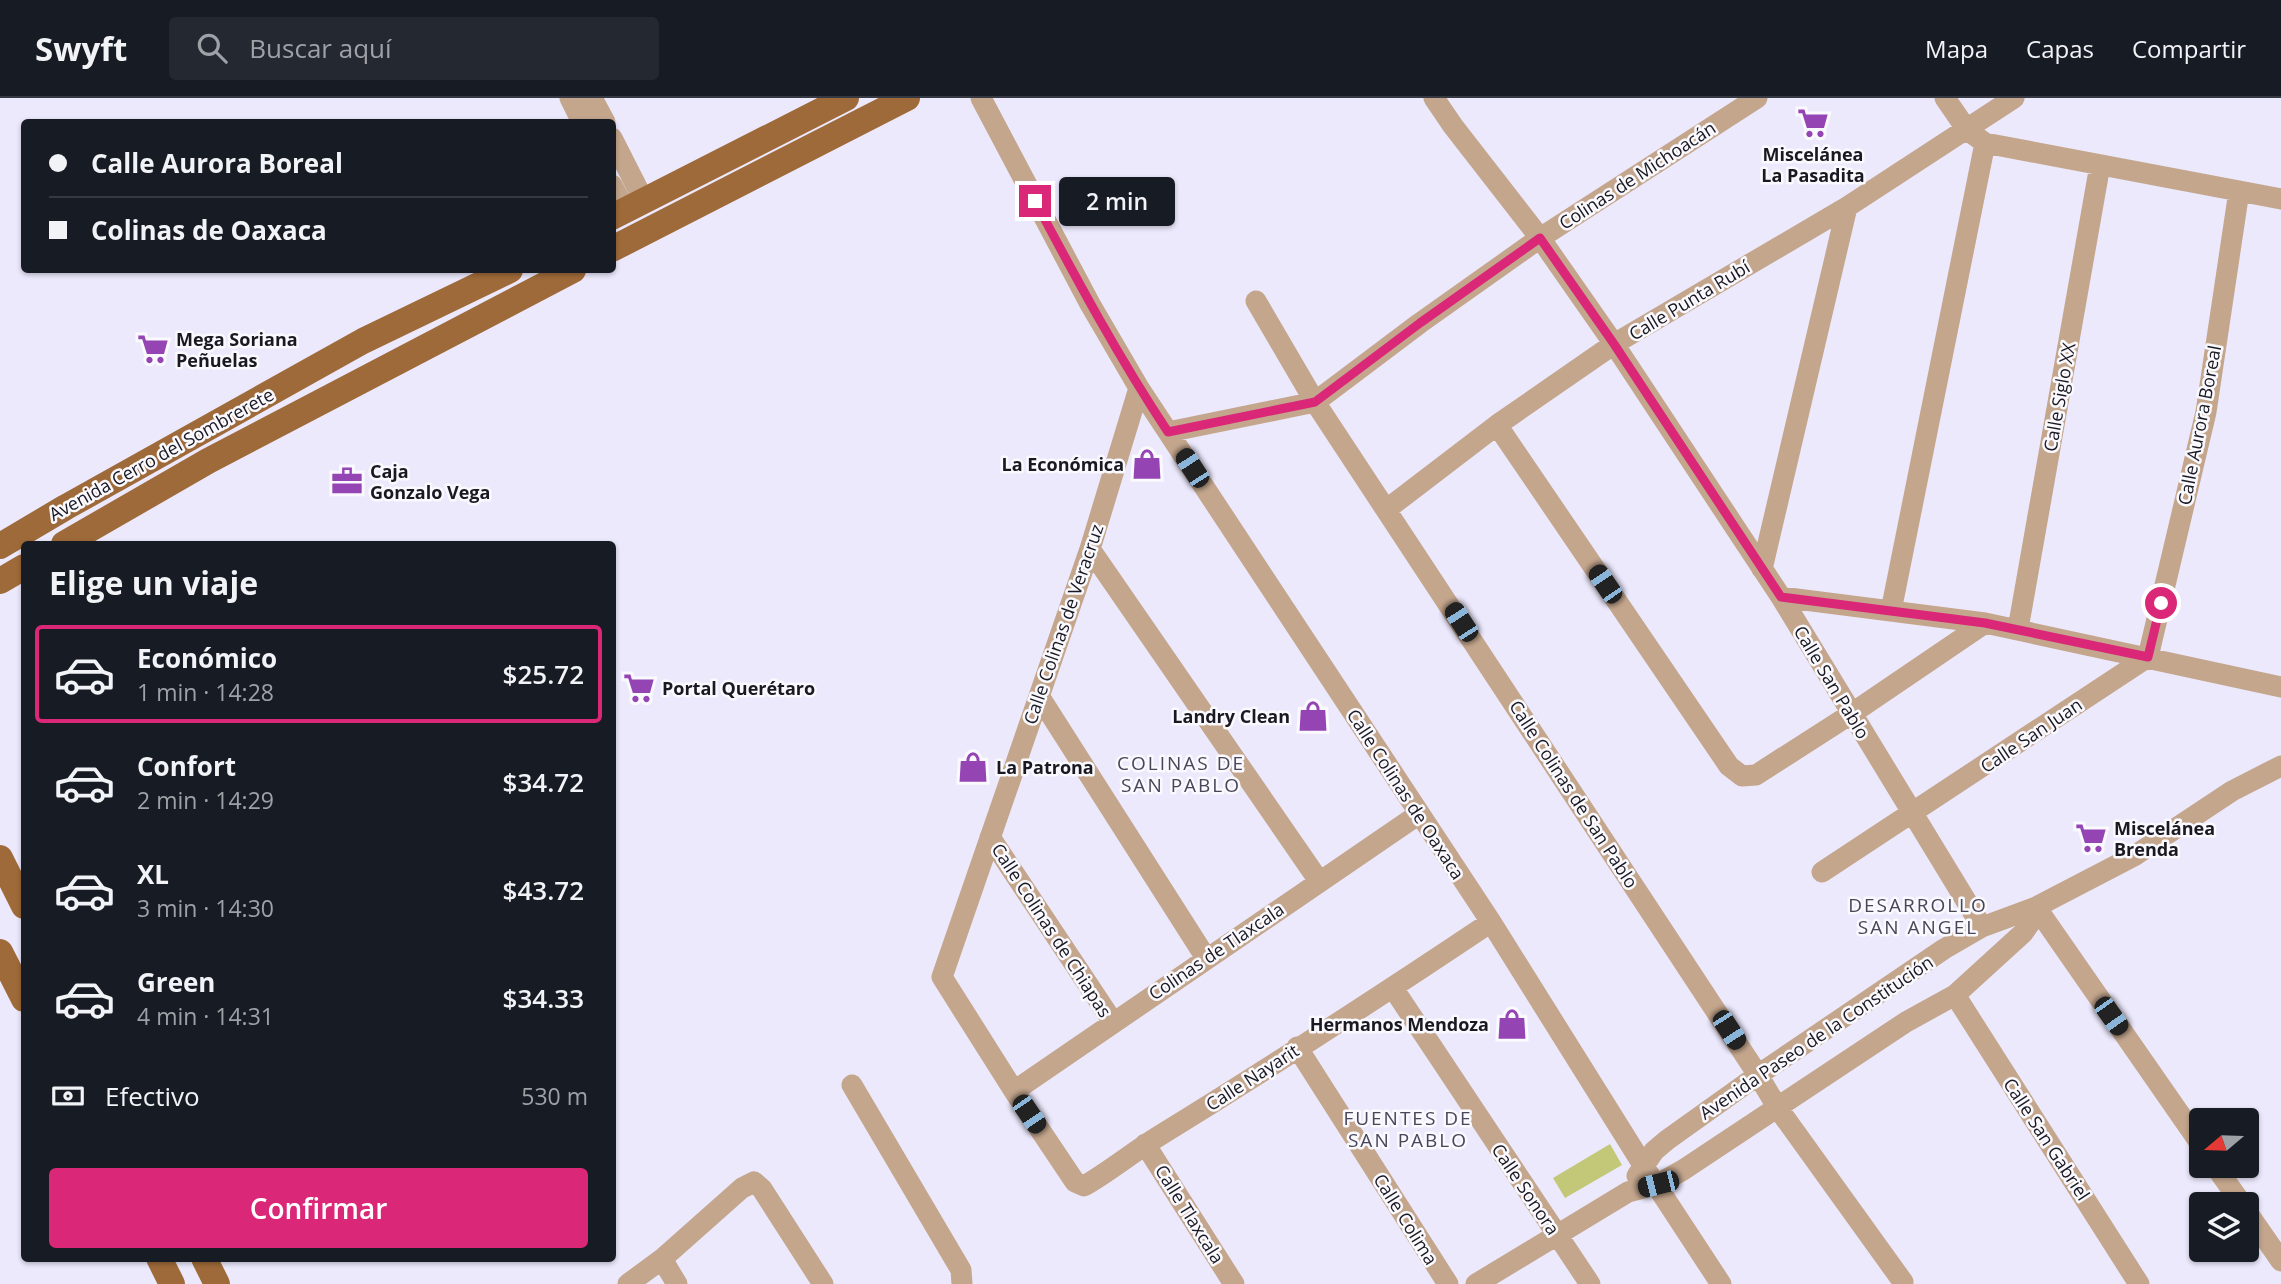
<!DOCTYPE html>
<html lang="es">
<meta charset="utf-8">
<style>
body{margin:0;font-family:"Open Sans",sans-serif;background:#242831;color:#f1f3f6;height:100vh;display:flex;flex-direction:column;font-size:26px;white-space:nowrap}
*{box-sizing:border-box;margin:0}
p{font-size:23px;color:#9ea1a6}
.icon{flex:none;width:38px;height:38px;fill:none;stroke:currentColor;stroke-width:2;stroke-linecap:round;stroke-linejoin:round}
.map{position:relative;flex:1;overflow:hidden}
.details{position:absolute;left:21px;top:443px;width:595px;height:721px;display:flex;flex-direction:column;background:#171b24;border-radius:7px;box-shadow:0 2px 5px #0004}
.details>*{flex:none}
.hud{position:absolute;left:21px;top:21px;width:595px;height:154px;border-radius:7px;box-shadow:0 2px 5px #0004;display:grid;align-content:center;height:154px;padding:0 28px;background:#171b24}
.needle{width:46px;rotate:251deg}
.buttons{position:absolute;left:2189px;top:1010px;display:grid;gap:14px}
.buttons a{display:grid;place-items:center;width:70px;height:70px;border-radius:7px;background:#171b24;box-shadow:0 2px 5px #0004;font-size:35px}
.end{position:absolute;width:32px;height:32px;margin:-16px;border:9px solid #db2777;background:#fff;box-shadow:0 0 0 4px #fff}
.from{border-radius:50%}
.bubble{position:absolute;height:49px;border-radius:7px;background:#171b24;box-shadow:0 2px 5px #0004;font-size:23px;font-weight:600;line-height:49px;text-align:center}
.car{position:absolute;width:21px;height:42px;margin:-21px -10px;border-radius:9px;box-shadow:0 0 5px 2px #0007;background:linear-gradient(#222 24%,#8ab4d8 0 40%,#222 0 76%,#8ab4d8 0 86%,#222 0)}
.hud b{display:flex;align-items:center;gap:24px;height:66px;font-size:26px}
.hud b+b{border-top:2px solid #363941}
.hud i{width:18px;height:18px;background:#f1f3f6}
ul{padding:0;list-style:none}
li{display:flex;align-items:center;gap:21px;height:98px;margin:0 14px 10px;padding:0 14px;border:4px solid transparent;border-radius:7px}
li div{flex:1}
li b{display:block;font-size:26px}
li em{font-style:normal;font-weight:600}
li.selected{border-color:#db2777}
li>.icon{width:63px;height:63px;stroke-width:1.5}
h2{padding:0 28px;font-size:32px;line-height:84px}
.pay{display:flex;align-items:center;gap:18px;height:77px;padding:0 28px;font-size:26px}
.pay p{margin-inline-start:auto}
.primary-button{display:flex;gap:14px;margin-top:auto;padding:14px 28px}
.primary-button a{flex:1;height:80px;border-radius:7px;background:#db2777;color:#fff;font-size:28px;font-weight:600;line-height:80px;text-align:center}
header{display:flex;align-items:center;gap:42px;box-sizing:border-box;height:98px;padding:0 35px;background:#171b24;border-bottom:2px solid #363941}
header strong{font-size:33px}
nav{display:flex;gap:38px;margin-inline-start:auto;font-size:24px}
.search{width:490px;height:63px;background:#242831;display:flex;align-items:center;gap:18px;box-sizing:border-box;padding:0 24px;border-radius:7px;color:#9ea1a6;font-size:26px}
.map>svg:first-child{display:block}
.green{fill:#c3c878}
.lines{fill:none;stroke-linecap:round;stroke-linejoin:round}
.minor{stroke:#c4a68d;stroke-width:21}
.major{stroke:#9f6a39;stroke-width:26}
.route{stroke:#db2777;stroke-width:9}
.labels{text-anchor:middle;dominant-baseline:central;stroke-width:5;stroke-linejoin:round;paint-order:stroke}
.poi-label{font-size:18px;font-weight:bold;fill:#1a1821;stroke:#f9f9fe;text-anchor:start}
.street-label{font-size:18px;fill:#1a1821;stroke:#f9f9fe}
.neighbourhood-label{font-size:19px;letter-spacing:2px;fill:#49465a;stroke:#f9f9fe}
</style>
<header>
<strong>Swyft</strong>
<div class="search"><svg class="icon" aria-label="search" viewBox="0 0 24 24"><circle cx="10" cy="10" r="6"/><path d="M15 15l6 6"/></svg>Buscar aquí</div>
<nav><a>Mapa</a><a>Capas</a><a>Compartir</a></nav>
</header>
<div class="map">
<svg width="2281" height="1186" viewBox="0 0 2281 1186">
<rect width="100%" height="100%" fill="#ece9fd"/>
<!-- green -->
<path class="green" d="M 1610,1046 L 1622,1067 L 1565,1100 L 1553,1080 Z"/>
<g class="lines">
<!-- minor -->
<path class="minor" d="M 570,0 L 582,24
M 592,0 L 605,24
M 981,0 L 1090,206 L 1139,290 L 1491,824 L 1643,1067 L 1721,1186
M 1434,0 L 1453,28 L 1540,140 L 1614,246 L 1781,499 L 1982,829
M 1945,0 L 1967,32 L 1985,45 L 2281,101
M 612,40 L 644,103
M 612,87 L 625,112
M 1256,203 L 1315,304 L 1758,977 L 1777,1009 L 1903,1184
M 1139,290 L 1090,451 L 942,879 L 1014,993 L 1075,1084 L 1084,1088 C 1110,1073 1133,1054 1159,1038 C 1271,969 1382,897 1491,824
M 1497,327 L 1729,668 L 1742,678 L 1756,677 L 1851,616 L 1985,525
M 1168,334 L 1315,304 L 1420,225 L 1540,140 L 1757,0
M 1387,411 L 1497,327 L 1614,246 L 1847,109 L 2014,0
M 1090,451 L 1319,783
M 1762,471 L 1847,109
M 1781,499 L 1985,525 L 2281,589
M 1891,513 L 1985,45
M 2018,531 L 2100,67
M 1039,598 L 1206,860
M 990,739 L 1113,924
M 1822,774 L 2148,559 L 2206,314 L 2239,93
M 1393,890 L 1590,1186
M 1955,897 L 2139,1186
M 1297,949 L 1448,1186
M 852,987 L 961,1172 L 962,1186
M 1014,993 L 1419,716
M 1145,1046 L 1234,1186
M 2215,1068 L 2242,1106
M 1637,1078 L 1654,1053 L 1667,1042 L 1758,977 L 1944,851 L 1982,829 L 2036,809 L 2134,758 L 2232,693 L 2281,668
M 2247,1114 L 2281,1163
M 662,1161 L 677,1186
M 628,1186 L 662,1161 L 742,1090 L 754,1084 L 762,1091 L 823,1186
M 1476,1186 L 1628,1094 L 1658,1086 L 1683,1072 L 1906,924 L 1955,897 L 2023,835 L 2030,825 L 2036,809 L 2202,1048"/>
<!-- major -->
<path class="major" d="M 612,119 L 846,0
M 612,151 L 907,0
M 64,446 L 208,363 L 573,172
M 0,448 L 66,409 L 363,243 L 510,172
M 0,483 L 24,469
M 0,760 L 24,808
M 0,854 L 24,901
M 159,1160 L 172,1186
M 204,1160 L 217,1186"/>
</g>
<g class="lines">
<!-- route -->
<path class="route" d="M 1035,103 C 1077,182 1119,260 1168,334 L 1315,304 L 1420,225 L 1540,140 L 1614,246 L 1781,499 L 1985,525 L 2148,559 L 2161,505"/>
</g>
<!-- icons -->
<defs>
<symbol id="supermarket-bare" viewBox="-9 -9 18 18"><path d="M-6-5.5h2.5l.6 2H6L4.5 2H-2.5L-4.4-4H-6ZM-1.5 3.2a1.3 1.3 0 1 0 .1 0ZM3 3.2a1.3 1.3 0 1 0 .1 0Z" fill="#9544b3" stroke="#f9f9fe" stroke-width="2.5" paint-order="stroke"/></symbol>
<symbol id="shop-bare" viewBox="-9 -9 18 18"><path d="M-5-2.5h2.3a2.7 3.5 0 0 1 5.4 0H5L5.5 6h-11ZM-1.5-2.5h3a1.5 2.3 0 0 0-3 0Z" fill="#9544b3" stroke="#f9f9fe" stroke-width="2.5" paint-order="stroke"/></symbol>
<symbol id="office-bare" viewBox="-9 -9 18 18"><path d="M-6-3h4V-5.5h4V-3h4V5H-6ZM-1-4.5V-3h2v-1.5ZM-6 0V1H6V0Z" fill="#9544b3" stroke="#f9f9fe" stroke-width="2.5" paint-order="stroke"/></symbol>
</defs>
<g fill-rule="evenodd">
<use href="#supermarket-bare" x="1791" y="3" width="44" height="44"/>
<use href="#supermarket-bare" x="131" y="229" width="44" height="44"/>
<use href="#shop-bare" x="1125" y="344" width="44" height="44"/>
<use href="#office-bare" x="325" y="361" width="44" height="44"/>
<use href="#supermarket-bare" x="617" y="568" width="44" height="44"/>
<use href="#shop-bare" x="1291" y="596" width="44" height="44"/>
<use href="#shop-bare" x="951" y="647" width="44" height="44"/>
<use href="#supermarket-bare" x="2069" y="718" width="44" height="44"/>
<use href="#shop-bare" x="1490" y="904" width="44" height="44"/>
</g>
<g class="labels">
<!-- poi labels -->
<g class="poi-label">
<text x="1813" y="56" text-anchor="middle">Miscelánea<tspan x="1813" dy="21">La Pasadita</tspan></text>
<text x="176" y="241">Mega Soriana<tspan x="176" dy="21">Peñuelas</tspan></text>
<text x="1124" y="366" text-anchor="end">La Económica</text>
<text x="370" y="373">Caja<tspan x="370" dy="21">Gonzalo Vega</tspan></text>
<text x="662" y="590">Portal Querétaro</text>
<text x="1290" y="618" text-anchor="end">Landry Clean</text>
<text x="996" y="669">La Patrona</text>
<text x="2114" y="730">Miscelánea<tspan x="2114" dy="21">Brenda</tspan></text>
<text x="1489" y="926" text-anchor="end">Hermanos Mendoza</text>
</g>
<!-- street labels -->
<g class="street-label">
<text transform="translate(1637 77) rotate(-33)">Colinas de Michoacán</text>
<text transform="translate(1689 202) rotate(-31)">Calle Punta Rubí</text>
<text transform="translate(2059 299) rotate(-80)">Calle Siglo XX</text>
<text transform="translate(2199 327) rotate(-79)">Calle Aurora Boreal</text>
<text transform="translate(161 356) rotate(-29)">Avenida Cerro del Sombrerete</text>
<text transform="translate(1063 526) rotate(-71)">Calle Colinas de Veracruz</text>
<text transform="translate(1832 584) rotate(59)">Calle San Pablo</text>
<text transform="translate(2031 637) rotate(-34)">Calle San Juan</text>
<text transform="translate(1406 696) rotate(57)">Calle Colinas de Oaxaca</text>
<text transform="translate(1574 696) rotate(57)">Calle Colinas de San Pablo</text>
<text transform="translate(1052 832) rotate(57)">Calle Colinas de Chiapas</text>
<text transform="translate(1216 853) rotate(-34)">Colinas de Tlaxcala</text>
<text transform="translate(1816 939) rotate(-34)">Avenida Paseo de la Constitución</text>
<text transform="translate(1252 979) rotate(-33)">Calle Nayarit</text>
<text transform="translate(2047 1041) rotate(57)">Calle San Gabriel</text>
<text transform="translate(1526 1091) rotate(56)">Calle Sonora</text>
<text transform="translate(1190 1116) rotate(58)">Calle Tlaxcala</text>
<text transform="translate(1406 1121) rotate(58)">Calle Colima</text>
</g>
<!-- neighbourhood labels -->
<g class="neighbourhood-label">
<text x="1181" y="665">COLINAS DE<tspan x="1181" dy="22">SAN PABLO</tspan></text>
<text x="1918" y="807">DESARROLLO<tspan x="1918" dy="22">SAN ANGEL</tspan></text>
<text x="1408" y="1020">FUENTES DE<tspan x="1408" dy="22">SAN PABLO</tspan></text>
</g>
</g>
</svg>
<div class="buttons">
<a><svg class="needle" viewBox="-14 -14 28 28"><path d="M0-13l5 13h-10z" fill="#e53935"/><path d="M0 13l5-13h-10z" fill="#9ea1a6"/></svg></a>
<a><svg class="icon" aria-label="layers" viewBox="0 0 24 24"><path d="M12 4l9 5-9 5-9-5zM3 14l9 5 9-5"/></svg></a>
</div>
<i class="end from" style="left:2161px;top:505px"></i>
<i class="end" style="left:1035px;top:103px"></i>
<div class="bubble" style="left:1059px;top:79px;width:116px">2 min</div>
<i class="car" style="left:1192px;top:370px;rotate:327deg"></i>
<i class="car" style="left:1605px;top:486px;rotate:326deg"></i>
<i class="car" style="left:1461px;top:524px;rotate:327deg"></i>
<i class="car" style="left:2111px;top:918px;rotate:145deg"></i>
<i class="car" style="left:1729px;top:932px;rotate:147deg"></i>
<i class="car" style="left:1029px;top:1016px;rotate:146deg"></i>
<i class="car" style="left:1658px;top:1086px;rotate:256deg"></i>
<div class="hud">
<b><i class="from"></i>Calle Aurora Boreal</b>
<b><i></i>Colinas de Oaxaca</b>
</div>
<section class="details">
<h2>Elige un viaje</h2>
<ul>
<li class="selected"><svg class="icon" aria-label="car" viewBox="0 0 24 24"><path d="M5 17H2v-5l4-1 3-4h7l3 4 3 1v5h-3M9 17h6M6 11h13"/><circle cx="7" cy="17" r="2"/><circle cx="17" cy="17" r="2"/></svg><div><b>Económico</b><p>1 min · 14:28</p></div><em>$25.72</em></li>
<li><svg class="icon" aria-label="car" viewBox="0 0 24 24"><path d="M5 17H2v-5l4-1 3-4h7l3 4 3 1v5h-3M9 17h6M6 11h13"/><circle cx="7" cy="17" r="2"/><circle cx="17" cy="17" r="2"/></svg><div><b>Confort</b><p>2 min · 14:29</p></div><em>$34.72</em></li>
<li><svg class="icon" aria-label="car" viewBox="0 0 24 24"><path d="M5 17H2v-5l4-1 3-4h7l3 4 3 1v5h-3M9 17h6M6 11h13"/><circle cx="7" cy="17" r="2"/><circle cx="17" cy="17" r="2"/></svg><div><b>XL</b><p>3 min · 14:30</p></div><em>$43.72</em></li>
<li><svg class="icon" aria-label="car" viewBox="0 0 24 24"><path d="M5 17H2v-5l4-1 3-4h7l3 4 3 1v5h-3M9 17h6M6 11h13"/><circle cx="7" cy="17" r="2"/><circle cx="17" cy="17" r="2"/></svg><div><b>Green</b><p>4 min · 14:31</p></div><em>$34.33</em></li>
</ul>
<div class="pay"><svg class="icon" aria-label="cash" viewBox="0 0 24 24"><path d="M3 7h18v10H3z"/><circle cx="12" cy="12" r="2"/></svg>Efectivo<p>530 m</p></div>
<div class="primary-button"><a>Confirmar</a></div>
</section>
</div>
